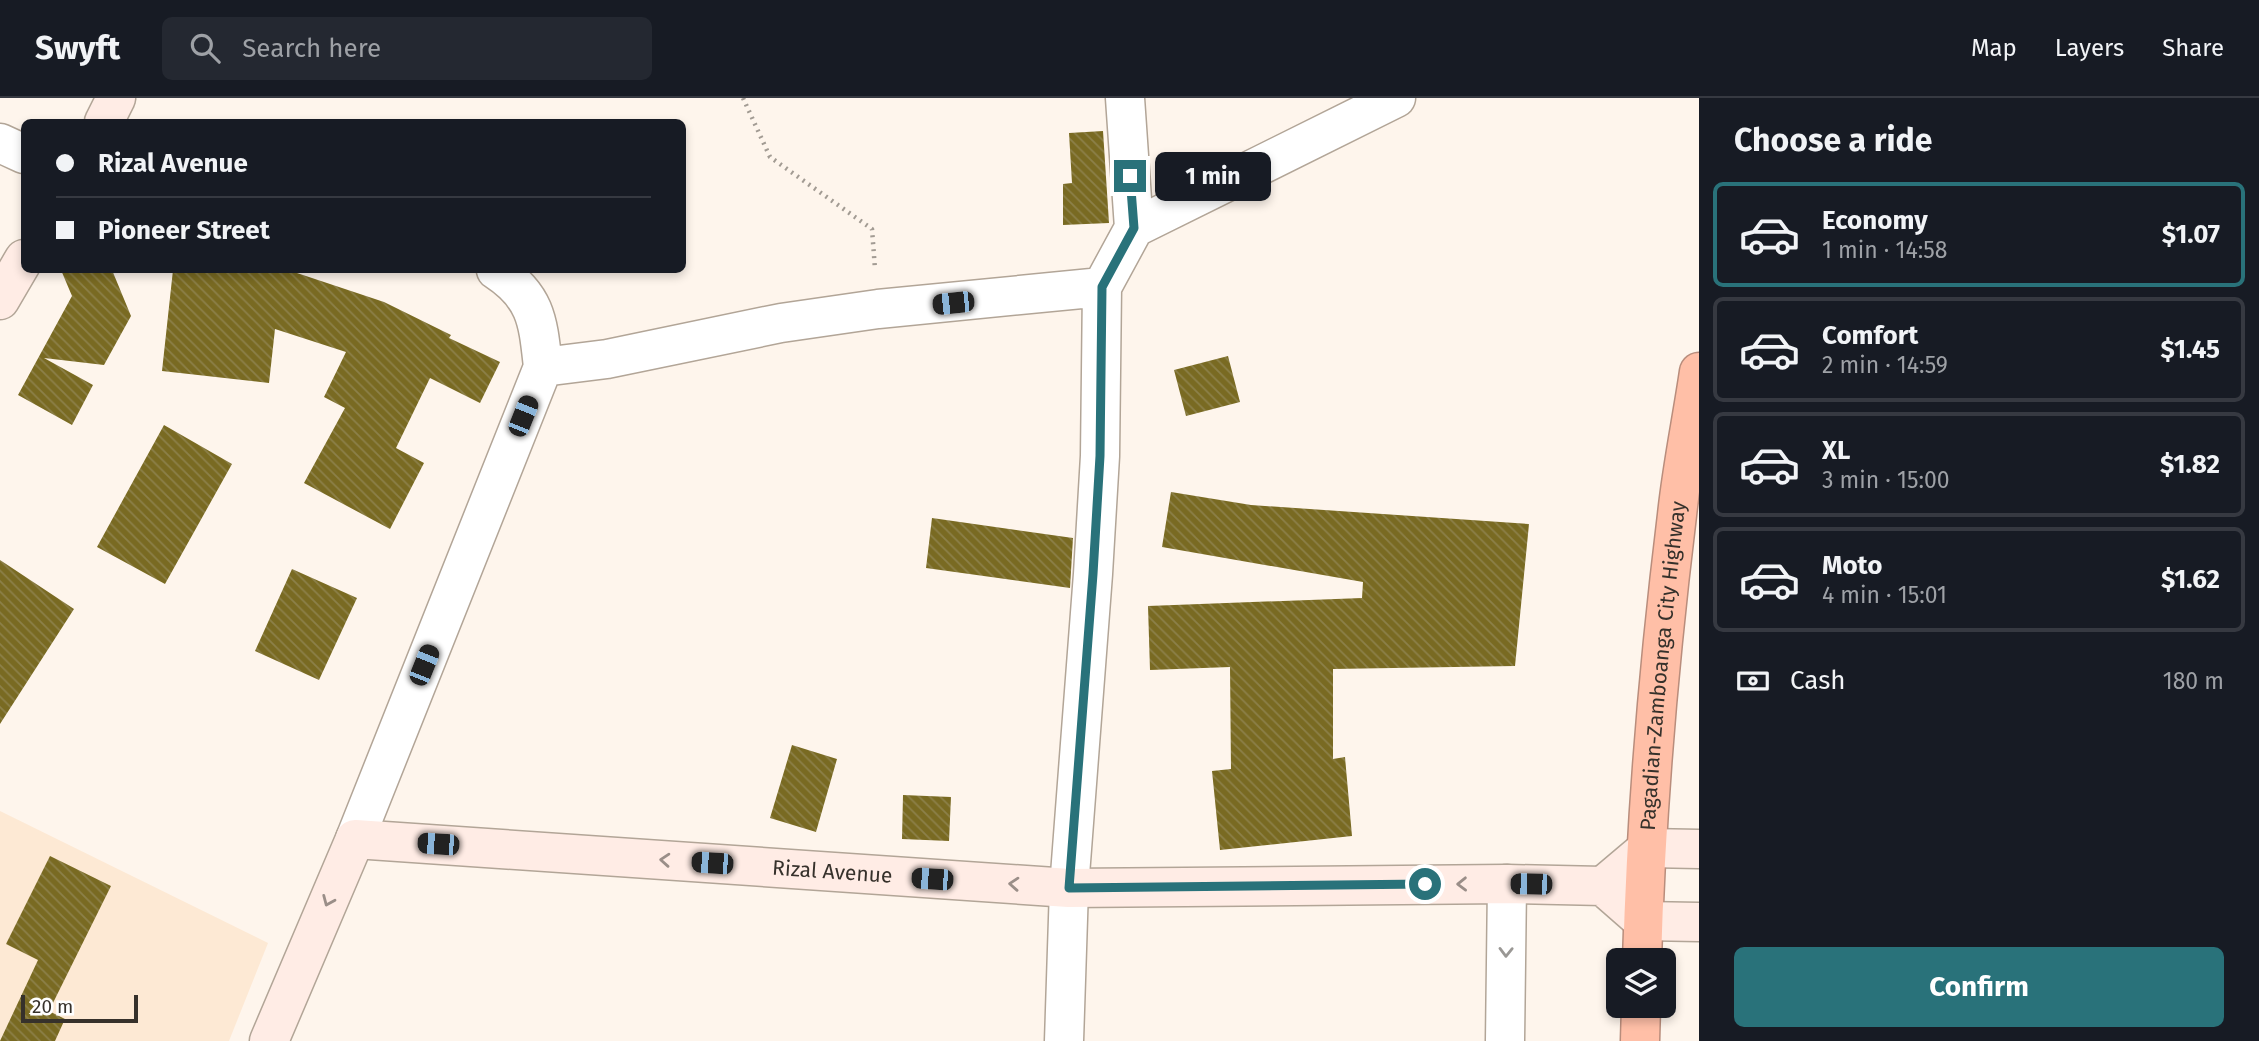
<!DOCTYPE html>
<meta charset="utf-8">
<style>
body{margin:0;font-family:"Fira Sans",sans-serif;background:#242831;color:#f1f3f6;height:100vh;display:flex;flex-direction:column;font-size:26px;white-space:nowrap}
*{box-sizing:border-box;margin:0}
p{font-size:23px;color:#9ea1a6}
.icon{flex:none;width:38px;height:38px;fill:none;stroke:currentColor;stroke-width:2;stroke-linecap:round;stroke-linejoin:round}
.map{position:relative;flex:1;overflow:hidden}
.side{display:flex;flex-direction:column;background:#171b24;width:560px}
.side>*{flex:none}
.banner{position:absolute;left:21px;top:21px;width:665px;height:154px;border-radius:10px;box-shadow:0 4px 10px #0003;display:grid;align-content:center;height:154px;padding:0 35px;background:#171b24}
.controls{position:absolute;left:1606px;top:850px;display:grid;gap:14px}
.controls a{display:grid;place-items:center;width:70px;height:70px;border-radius:10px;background:#171b24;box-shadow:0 4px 10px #0003;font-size:35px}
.scale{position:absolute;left:21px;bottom:18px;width:117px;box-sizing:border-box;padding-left:7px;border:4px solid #36312b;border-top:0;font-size:19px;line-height:24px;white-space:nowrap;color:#36312b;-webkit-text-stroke:5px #fff;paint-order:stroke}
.end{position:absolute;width:32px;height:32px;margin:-16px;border:9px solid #29727a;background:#fff;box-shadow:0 0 0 4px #fff}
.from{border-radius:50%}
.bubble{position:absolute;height:49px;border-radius:10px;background:#171b24;box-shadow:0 4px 10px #0003;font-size:23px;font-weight:700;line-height:49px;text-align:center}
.car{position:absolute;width:21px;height:42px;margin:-21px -10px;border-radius:9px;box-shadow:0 0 5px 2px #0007;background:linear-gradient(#222 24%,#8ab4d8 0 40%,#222 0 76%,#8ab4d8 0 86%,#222 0)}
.banner b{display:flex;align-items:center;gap:24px;height:66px;font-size:26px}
.banner b+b{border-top:2px solid #363941}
.banner i{width:18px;height:18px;background:#f1f3f6}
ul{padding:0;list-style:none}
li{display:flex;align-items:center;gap:21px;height:105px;margin:0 14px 10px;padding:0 21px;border:4px solid #363941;border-radius:10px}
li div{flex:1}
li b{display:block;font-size:26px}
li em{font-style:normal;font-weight:700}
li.current{border-color:#29727a}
li>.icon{width:63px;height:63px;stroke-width:1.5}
h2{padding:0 35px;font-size:32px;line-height:84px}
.pay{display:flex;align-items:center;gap:18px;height:77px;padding:0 35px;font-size:26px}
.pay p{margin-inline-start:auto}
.cta{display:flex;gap:14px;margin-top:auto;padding:14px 35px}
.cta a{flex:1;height:80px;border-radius:10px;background:#29727a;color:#fff;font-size:28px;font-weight:700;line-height:80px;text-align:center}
header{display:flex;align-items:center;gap:42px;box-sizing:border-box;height:98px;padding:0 35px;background:#171b24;border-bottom:2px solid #363941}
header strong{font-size:33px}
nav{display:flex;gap:38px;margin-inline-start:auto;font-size:24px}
.search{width:490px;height:63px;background:#242831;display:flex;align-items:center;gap:18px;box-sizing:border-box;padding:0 24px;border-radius:10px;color:#9ea1a6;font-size:26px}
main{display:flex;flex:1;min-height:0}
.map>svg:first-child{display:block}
.built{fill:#fde9d4}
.building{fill:url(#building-back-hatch)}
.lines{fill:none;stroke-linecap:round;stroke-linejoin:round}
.street-casing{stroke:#b2a597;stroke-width:41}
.secondary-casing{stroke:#b2a597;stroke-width:41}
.highway-casing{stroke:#b98d7c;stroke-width:41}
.path{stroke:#a29b93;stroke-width:4.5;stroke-dasharray:2 5;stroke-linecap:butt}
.street{stroke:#fff;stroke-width:38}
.secondary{stroke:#ffece5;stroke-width:38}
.highway{stroke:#ffbfa7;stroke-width:38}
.oneway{stroke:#9a8e88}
.oneway2{stroke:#9a9895}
.route{stroke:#29727a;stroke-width:9}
.labels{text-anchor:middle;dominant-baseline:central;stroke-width:7;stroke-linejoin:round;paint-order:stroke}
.street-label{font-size:21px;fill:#36312b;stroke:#fff}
</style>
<header>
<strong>Swyft</strong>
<div class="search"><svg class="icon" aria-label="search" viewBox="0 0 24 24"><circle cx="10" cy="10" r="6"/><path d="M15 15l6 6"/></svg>Search here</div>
<nav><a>Map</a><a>Layers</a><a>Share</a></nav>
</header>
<main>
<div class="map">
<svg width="1699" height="943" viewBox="0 0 1699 943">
<defs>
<pattern id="building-back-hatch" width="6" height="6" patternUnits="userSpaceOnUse" patternTransform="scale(1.75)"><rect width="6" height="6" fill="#796a22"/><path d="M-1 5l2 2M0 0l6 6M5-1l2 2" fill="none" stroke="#8c8049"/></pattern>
</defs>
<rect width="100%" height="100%" fill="#fef5ec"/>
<!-- built -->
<path class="built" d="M 0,713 L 268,845 L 229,943 L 0,943 Z"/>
<!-- building -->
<path class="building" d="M 1103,33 L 1109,125 L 1063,127 L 1063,86 L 1072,85 L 1069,35 Z
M 61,172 L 112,172 L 131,218 L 104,267 L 44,260 L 93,287 L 72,327 L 18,297 L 72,198 Z
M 173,172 L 272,172 L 294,174 L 384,204 L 451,237 L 449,240 L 500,264 L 480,305 L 430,280 L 396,350 L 424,365 L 390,431 L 304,385 L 345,310 L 324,299 L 346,254 L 275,231 L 269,285 L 162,273 Z
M 1228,258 L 1240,304 L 1186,318 L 1174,272 Z
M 164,327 L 232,366 L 165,486 L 97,449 Z
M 1171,394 L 1251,407 L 1529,426 L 1515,568 L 1333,571 L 1333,661 L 1345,659 L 1352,738 L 1220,752 L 1212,673 L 1231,671 L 1230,569 L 1150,572 L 1148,508 L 1362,500 L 1363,484 L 1162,449 Z
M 932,420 L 1073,440 L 1070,490 L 926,470 Z
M 0,462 L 74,511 L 0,626 Z
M 292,471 L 357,500 L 319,582 L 255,553 Z
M 792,647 L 837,661 L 816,734 L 770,720 Z
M 903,697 L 951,699 L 949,743 L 902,741 Z
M 50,758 L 111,788 L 49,913 L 65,921 L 55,943 L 0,943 L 38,862 L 6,846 Z"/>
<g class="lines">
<defs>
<path id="street" d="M 0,45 L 24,56
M 1134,130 L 1396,0
M 543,269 L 607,261 L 781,225 L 878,211 L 1102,189
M 355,741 L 543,269 C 538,224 537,199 496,172
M 1064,943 L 1069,790 L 1093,476 L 1100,358 L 1102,189 L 1134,130 L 1125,0
M 1505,943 L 1507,786"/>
<g id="secondary">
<path d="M 104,24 L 116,0"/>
<path d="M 0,202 L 24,161"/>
<path d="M 1603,788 L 1648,750 L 1699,751"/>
<path id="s1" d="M 269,943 L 355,741 L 1069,790 L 1507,786 L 1603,788 L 1643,823 L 1699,824"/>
</g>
<g id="highway">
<path id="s2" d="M 1642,863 C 1646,714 1659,564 1677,417 C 1682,369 1692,322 1699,274"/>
<path d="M 1640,943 L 1641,908"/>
</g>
</defs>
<!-- street casing -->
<use href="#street" class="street-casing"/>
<!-- secondary casing -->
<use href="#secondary" class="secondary-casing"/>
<!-- highway casing -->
<use href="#highway" class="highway-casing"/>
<!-- path -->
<path class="path" d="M 743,0 L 770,59 L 872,131 L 875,171"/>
<!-- street -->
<use href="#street" class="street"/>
<!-- secondary -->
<use href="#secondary" class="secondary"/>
<!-- highway -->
<use href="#highway" class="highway"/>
</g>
<!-- one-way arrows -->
<defs><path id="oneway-chevron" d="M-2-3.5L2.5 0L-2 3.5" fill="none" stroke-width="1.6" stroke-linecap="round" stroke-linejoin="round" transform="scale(1.75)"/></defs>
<g class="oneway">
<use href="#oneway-chevron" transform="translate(665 762) rotate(-176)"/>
<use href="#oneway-chevron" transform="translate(1014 786) rotate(-176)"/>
<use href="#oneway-chevron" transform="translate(1462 786) rotate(179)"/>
<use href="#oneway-chevron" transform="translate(328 803) rotate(113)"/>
</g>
<use class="oneway2" href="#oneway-chevron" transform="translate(1506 854) rotate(91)"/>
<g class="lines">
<!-- route -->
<path class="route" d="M 1130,78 L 1134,130 L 1102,189 L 1100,358 L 1093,476 L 1069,790 L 1425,786"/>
</g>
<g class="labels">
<!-- street labels -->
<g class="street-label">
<text stroke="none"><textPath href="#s2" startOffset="296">Pagadian-Zamboanga City Highway</textPath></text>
<text stroke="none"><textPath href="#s1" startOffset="698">Rizal Avenue</textPath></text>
</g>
</g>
</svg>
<div class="controls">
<a><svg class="icon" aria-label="layers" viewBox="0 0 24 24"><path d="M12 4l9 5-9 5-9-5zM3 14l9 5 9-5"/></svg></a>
</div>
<div class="scale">20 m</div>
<i class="end from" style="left:1425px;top:786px"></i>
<i class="end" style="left:1130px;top:78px"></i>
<div class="bubble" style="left:1155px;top:54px;width:116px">1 min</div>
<i class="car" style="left:953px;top:205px;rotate:264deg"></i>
<i class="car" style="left:523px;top:318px;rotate:22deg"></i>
<i class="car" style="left:424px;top:567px;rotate:22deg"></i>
<i class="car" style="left:438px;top:746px;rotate:274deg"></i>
<i class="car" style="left:712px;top:765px;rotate:274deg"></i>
<i class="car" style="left:932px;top:781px;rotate:274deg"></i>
<i class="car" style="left:1531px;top:786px;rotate:271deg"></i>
<div class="banner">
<b><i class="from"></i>Rizal Avenue</b>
<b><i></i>Pioneer Street</b>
</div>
</div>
<section class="side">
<h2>Choose a ride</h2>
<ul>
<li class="current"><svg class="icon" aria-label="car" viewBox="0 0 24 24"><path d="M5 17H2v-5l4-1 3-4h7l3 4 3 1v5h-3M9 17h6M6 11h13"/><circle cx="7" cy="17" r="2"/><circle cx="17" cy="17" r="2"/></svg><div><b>Economy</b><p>1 min · 14:58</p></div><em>$1.07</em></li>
<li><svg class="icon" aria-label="car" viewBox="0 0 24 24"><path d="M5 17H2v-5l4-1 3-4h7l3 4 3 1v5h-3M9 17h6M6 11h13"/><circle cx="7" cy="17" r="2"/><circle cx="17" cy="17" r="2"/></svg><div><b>Comfort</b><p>2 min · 14:59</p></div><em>$1.45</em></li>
<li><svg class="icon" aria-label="car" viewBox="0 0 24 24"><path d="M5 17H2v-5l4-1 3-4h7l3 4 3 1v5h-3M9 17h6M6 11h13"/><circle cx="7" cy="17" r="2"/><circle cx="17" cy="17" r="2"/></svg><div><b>XL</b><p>3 min · 15:00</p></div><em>$1.82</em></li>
<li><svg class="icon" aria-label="car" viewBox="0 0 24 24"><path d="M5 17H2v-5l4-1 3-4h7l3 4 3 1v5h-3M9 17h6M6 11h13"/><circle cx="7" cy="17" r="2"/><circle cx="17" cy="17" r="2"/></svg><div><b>Moto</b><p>4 min · 15:01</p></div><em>$1.62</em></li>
</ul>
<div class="pay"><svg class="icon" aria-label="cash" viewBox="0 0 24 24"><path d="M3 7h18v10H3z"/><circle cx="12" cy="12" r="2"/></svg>Cash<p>180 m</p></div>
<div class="cta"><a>Confirm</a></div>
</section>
</main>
